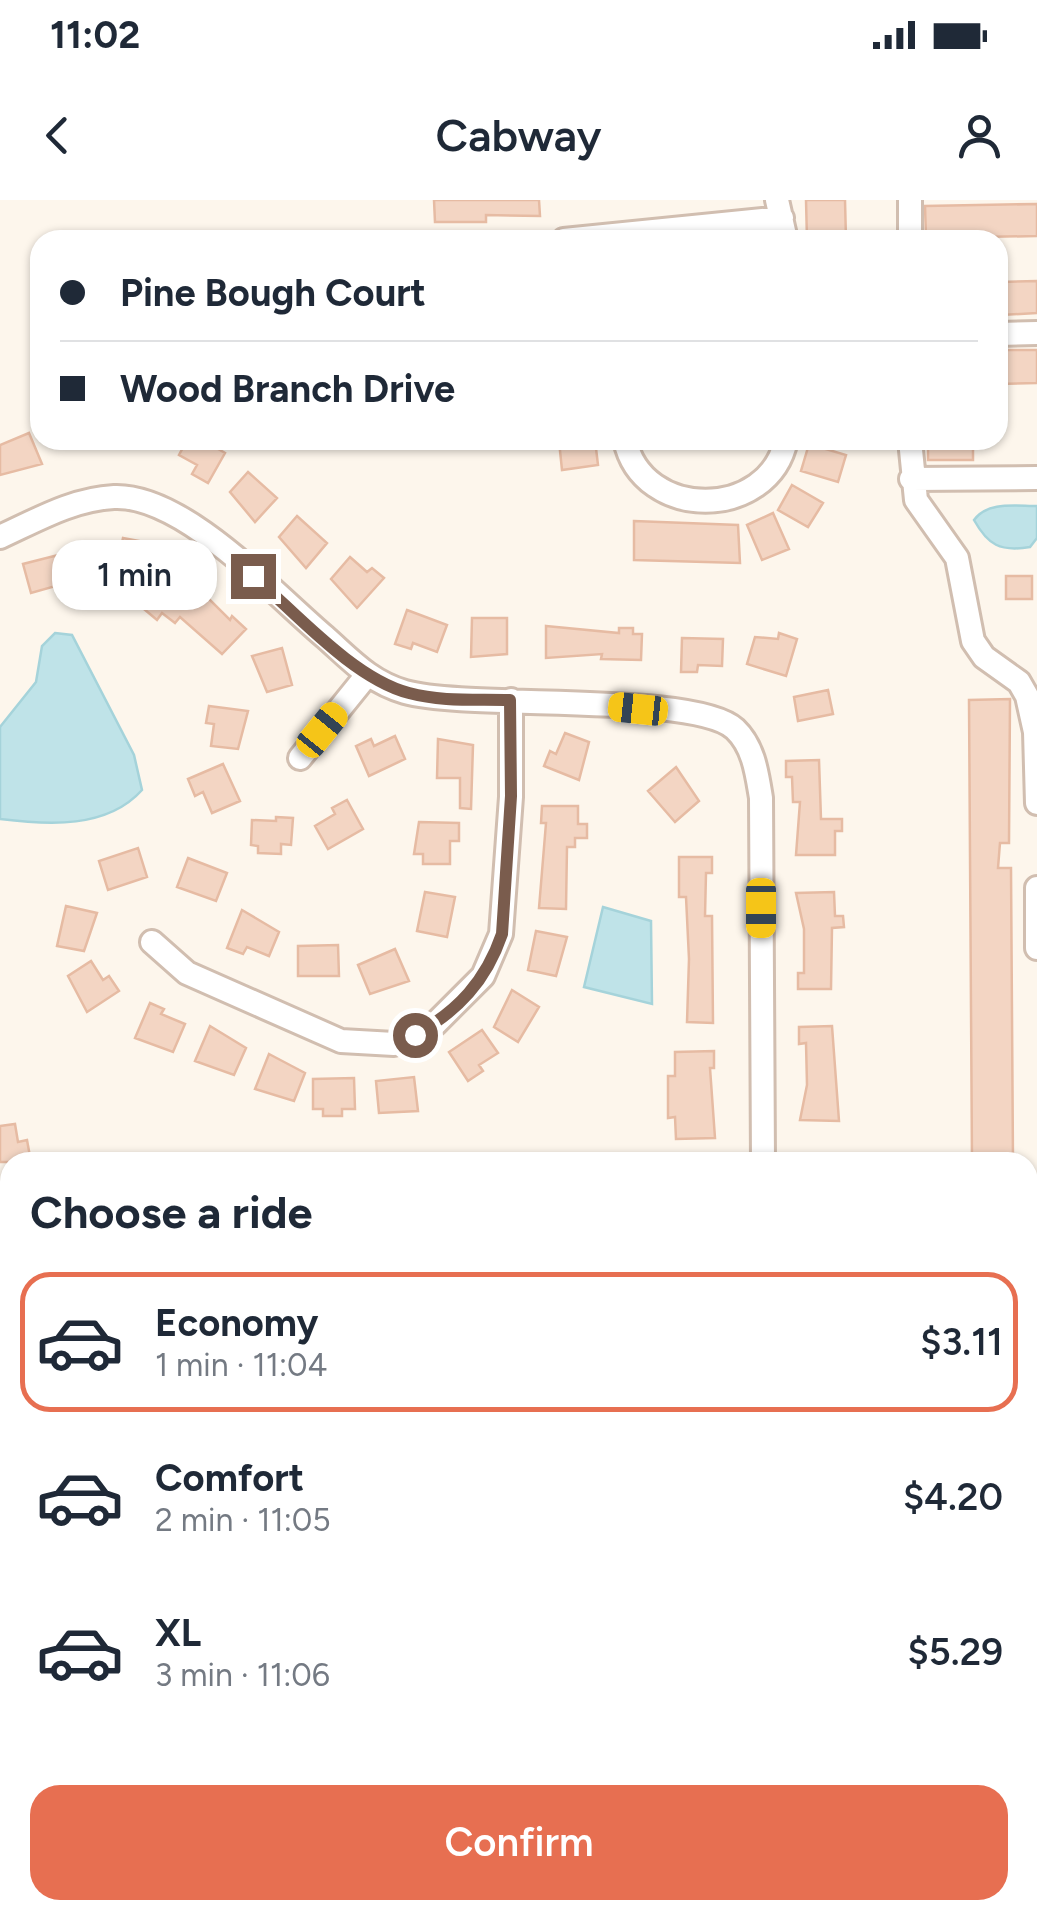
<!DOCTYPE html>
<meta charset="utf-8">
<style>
body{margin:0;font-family:Figtree,sans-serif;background:#f2f2f3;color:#1f2937;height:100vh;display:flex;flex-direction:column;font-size:38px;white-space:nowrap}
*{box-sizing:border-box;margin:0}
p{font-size:32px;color:#747a83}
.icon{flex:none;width:55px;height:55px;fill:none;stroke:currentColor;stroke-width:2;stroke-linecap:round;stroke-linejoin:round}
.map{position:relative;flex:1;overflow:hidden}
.side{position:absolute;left:0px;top:952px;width:1038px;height:768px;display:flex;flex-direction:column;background:#fff;border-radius:30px 30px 0 0;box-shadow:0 2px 8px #0004}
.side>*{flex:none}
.banner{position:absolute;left:30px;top:30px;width:978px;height:220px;border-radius:30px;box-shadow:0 2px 8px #0004;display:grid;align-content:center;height:220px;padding:0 30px;background:#fff}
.end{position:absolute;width:45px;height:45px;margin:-22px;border:12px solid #7a5c4d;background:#fff;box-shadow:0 0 0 5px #fff}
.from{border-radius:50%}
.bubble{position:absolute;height:70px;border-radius:30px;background:#fff;box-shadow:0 2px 8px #0004;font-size:32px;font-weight:600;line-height:70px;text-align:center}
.car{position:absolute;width:30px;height:60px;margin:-30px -15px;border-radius:12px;box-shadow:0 0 8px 2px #0007;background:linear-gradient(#f5c518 24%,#345 0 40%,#f5c518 0 76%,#345 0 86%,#f5c518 0)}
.banner b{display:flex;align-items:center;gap:35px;height:95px;font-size:38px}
.banner b+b{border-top:2px solid #e0e1e3}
.banner i{width:25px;height:25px;background:#1f2937}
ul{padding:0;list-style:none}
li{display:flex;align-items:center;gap:30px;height:140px;margin:0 20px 15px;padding:0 10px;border:5px solid transparent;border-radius:30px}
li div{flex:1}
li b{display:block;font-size:38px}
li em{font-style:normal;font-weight:600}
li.on{border-color:#e76f51}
li>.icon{width:90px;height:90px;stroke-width:1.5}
h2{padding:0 30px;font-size:45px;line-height:120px}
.button{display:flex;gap:20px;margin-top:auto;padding:20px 30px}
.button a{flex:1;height:115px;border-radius:30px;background:#e76f51;color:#fff;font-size:40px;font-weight:600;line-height:115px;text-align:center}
.status{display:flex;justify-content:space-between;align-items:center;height:70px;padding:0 50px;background:#fff;direction:ltr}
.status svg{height:28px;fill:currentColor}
header{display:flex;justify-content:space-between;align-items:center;height:130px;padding:0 30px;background:#fff;font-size:45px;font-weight:600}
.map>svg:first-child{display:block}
.water{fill:#bfe3e8;stroke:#a5d3da;stroke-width:2.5}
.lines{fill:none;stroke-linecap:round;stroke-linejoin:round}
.stream{stroke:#a5d3da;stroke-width:5}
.building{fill:#f3d5c3;stroke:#e6bba3;stroke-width:2.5}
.minor-casing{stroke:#d1beb0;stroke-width:28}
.minor{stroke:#fff;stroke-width:22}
.route{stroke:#7a5c4d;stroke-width:12}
</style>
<div class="status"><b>11:02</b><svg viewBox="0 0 49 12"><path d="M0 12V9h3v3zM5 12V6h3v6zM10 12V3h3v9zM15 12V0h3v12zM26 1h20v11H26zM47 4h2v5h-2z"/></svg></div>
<header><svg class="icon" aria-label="back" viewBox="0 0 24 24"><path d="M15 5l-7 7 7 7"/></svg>Cabway<svg class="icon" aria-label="person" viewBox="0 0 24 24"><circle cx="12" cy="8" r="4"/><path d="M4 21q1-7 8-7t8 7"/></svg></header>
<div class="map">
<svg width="1037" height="1718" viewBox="0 0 1037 1718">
<rect width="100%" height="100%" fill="#fdf6ec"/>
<!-- water -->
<path class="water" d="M 1037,306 L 1037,338 L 1030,347 C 1000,352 988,345 974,320 C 988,301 1015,306 1037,306 Z
M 55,433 L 72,435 L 134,555 L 142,590 C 107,629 48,625 0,619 L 0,527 L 36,482 L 42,446 Z
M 603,707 L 651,721 L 652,804 L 584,787 Z"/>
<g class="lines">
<!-- stream -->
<path class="stream" d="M 548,1710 L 549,1718"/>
</g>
<!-- building -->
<path class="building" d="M 434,0 L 539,0 L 540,16 L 486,15 L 486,22 L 435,22 Z
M 806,0 L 845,0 L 846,40 L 807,40 Z
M 1037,4 L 1037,36 L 926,38 L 925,6 Z
M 1037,81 L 1037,113 L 1002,115 L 1001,82 Z
M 998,150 L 1037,150 L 1037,183 L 998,184 Z
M 29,233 L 42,264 L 0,275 L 0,245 Z
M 187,240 L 203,240 L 225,253 L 208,283 L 192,274 L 197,265 L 179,255 Z
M 595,240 L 598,265 L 562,270 L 559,241 Z
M 928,240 L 973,240 L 973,260 L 928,260 Z
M 809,244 L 846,255 L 838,282 L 801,271 Z
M 248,272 L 277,298 L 255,322 L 230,292 Z
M 792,285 L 823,303 L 808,327 L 778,310 Z
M 773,313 L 789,349 L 762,360 L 747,325 Z
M 297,316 L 327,343 L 306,368 L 279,337 Z
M 634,321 L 738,325 L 740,363 L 634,360 Z
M 123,338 L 139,341 L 131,385 L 89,377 L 95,343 L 121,348 Z
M 62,354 L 70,382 L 31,393 L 23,364 Z
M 350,357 L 367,372 L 372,368 L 384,378 L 357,408 L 331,379 Z
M 158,374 L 179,391 L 189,379 L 230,420 L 232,416 L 246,429 L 222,454 L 180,417 L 175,423 L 162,413 L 157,420 L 144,409 L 150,402 L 144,392 Z
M 1006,376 L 1032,376 L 1032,399 L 1006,399 Z
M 407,410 L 447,425 L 437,452 L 413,443 L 411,449 L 395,444 Z
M 472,418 L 507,418 L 507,454 L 471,457 Z
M 546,426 L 619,433 L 619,428 L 633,428 L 633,434 L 642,434 L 641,460 L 601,459 L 602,454 L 546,458 Z
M 779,433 L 797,439 L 786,476 L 747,464 L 755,437 L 778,439 Z
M 682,438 L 723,439 L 722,466 L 698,465 L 697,472 L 681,472 Z
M 282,448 L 292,485 L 267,492 L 252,456 Z
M 828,490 L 833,514 L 798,521 L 794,497 Z
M 1010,499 L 1009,643 L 1000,643 L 998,668 L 1011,668 L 1013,962 L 972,962 L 969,500 Z
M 209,506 L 248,511 L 238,549 L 211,546 L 214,524 L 206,523 Z
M 565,533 L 589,542 L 579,580 L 544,566 L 550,551 L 556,554 Z
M 395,536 L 405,559 L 369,576 L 356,546 L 371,539 L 374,546 Z
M 438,539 L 473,545 L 471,609 L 460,608 L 460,578 L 437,578 Z
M 819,560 L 821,619 L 842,619 L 842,631 L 835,631 L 835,655 L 796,655 L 800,602 L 793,602 L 792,577 L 786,577 L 786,561 Z
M 223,564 L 240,601 L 212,613 L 203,592 L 195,596 L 188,579 Z
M 676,567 L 699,601 L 675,622 L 648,591 Z
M 347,600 L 363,629 L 328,649 L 315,626 L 335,614 L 332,608 Z
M 542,606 L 578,606 L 578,624 L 587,624 L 587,638 L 575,638 L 575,647 L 567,647 L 566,709 L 539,708 L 546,623 L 541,623 Z
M 276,617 L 293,618 L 291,645 L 281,644 L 281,654 L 258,653 L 258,646 L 251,645 L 252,620 L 276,621 Z
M 419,622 L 459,623 L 459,641 L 450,641 L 450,664 L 423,664 L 423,654 L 414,654 Z
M 138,648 L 147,677 L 108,690 L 99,661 Z
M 679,657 L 712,657 L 712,673 L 706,673 L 705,716 L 712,716 L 713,823 L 687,822 L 689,759 L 686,697 L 679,697 Z
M 188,658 L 227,673 L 216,701 L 177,687 Z
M 425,692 L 455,697 L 447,737 L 417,731 Z
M 834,692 L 835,716 L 843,716 L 844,727 L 832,728 L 831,789 L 798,789 L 798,773 L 804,773 L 804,729 L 796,693 Z
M 66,706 L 97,713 L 84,751 L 57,746 Z
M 242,710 L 279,732 L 269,756 L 247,747 L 243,754 L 227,748 Z
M 536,731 L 567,737 L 556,776 L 528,770 Z
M 338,745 L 339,776 L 298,776 L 298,746 Z
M 395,749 L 409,781 L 370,794 L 358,765 Z
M 91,761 L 103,780 L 109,776 L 119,791 L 87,812 L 68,776 Z
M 512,790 L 539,807 L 518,842 L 494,827 Z
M 150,803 L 164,809 L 161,814 L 185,824 L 173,852 L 135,838 Z
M 210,826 L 246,848 L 234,875 L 195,861 Z
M 832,826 L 839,921 L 800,920 L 807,885 L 806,843 L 799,844 L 799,827 Z
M 482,830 L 498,853 L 479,865 L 483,871 L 468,881 L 449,852 Z
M 714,851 L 714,868 L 710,868 L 715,938 L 676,939 L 675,917 L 668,918 L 668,876 L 675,876 L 675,852 Z
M 269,854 L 305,873 L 294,901 L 255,889 Z
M 414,877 L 418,911 L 379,913 L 376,881 Z
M 354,878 L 355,909 L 342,909 L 342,916 L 323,916 L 323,909 L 313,909 L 313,879 Z
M 15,924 L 18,942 L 27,940 L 31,962 L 0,962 L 0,926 Z"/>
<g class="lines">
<defs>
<path id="minor" d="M 777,0 L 786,40
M 564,40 L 782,18
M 910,40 L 910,0
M 998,134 L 1037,133
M 625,240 C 642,321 769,321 786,240
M 910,240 L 916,300 L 957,358 L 973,441 L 984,457 L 1019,482 L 1027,496 L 1035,532 L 1037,603
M 911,279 L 1037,278
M 0,337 C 37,320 73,299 114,297 C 183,294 274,394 325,437 C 351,460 370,482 405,492 C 470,510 695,492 735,529 C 754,547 757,574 761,598 L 763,962
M 300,558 L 367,475
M 1037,688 L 1037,748
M 152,742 L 187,773 L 341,841 L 394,844 L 435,824 L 483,776 L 501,734 L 511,597 L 511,500
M 1037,1027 L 1037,1069
M 0,1224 L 10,1267
M 208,1710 L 224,1718
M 135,1718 L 141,1710"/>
</defs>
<!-- minor casing -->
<use href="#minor" class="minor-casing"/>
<!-- minor -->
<use href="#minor" class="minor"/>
</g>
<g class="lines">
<!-- route -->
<path class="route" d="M 253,376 C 296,413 354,479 409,493 C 442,502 476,499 510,500 L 511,596 L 502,734 C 486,781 458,811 415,835"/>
</g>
</svg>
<i class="end from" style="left:415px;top:835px"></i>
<i class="end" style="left:253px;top:376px"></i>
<div class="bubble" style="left:52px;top:340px;width:165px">1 min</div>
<i class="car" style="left:638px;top:509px;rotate:276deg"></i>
<i class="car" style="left:322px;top:530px;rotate:39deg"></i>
<i class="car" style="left:761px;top:708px;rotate:180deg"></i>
<div class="banner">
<b><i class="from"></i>Pine Bough Court</b>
<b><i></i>Wood Branch Drive</b>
</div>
<section class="side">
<h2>Choose a ride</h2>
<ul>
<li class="on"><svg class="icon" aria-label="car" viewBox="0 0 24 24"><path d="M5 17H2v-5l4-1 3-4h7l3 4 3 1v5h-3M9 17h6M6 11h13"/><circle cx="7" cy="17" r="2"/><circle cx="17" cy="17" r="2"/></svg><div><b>Economy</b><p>1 min · 11:04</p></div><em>$3.11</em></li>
<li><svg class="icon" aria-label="car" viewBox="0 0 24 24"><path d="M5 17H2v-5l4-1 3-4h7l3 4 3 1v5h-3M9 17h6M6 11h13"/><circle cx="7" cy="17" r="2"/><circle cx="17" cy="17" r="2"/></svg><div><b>Comfort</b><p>2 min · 11:05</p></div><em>$4.20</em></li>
<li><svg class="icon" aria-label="car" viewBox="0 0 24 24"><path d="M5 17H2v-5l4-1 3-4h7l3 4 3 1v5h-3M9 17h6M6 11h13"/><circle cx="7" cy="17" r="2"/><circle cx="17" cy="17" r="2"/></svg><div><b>XL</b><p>3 min · 11:06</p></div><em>$5.29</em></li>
</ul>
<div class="button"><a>Confirm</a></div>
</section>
</div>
